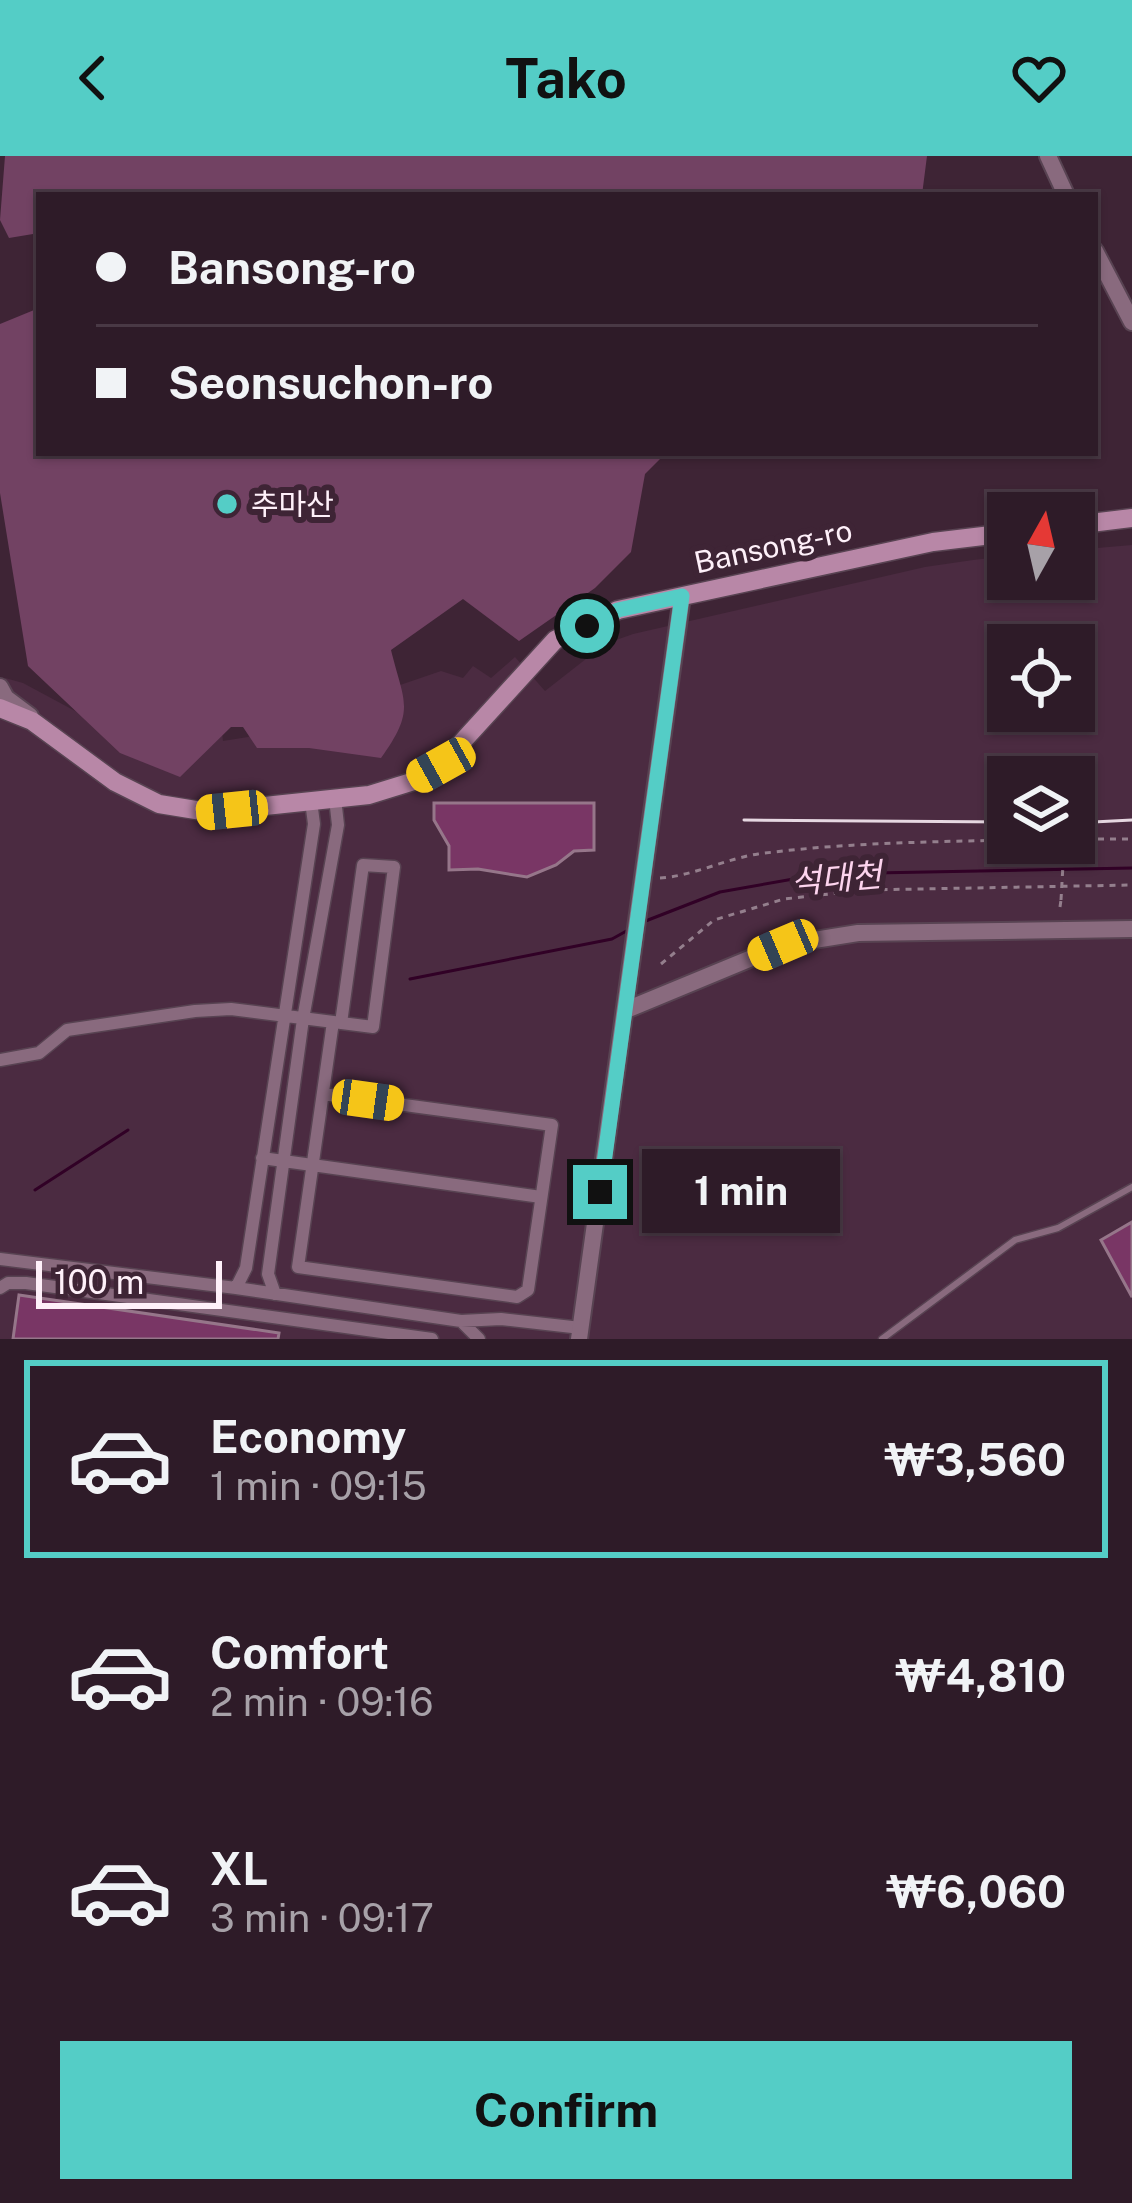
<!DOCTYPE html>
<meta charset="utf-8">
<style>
body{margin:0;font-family:"Public Sans","Noto Sans KR",sans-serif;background:#3a2834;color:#f1f3f6;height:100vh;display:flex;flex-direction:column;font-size:45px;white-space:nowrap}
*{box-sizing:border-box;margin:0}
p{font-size:39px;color:#a7a1a8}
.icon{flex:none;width:66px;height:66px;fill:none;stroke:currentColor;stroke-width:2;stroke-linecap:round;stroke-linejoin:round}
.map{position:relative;height:1183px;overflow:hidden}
.side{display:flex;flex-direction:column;background:#2e1b28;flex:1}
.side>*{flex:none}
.banner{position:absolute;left:36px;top:36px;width:1062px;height:264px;border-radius:0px;box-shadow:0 3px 9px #0004,0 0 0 3px #493945;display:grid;align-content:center;height:264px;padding:0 60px;background:#2e1b28}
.needle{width:78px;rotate:8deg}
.buttons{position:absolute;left:987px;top:336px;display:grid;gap:24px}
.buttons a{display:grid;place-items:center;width:108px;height:108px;border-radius:0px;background:#2e1b28;box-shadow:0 3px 9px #0004,0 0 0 3px #493945;font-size:60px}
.scale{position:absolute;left:36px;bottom:30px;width:186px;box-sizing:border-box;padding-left:12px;border:6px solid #fef0f9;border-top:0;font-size:33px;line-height:42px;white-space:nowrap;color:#fef0f9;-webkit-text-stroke:9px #3e2435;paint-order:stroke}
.end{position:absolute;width:54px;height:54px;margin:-27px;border:15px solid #54cdc6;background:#111;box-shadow:0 0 0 6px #111}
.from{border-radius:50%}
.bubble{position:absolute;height:84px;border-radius:0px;background:#2e1b28;box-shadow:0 3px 9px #0004,0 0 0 3px #493945;font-size:39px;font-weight:700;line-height:84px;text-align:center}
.car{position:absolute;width:36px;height:72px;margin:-36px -18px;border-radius:15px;box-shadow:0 0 9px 3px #0007;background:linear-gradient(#f5c518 24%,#345 0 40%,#f5c518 0 76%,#345 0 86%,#f5c518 0)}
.banner b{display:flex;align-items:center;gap:42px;height:114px;font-size:45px}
.banner b+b{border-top:3px solid #493945}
.banner i{width:30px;height:30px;background:#f1f3f6}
ul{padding:21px 0 0;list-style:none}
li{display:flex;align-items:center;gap:36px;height:198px;margin:0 24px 18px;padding:0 36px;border:6px solid transparent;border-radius:0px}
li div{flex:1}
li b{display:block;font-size:45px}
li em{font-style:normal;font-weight:700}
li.active{border-color:#54cdc6}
li>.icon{width:108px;height:108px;stroke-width:1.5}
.button{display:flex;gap:24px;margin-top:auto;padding:24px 60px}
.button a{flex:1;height:138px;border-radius:0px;background:#54cdc6;color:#111;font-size:48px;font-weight:700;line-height:138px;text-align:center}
header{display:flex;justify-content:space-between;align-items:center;height:156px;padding:0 60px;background:#54cdc6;color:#111;font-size:54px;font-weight:700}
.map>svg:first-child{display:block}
.built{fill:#4b2b41;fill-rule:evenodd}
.green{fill:#724263}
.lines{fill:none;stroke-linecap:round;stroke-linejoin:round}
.stream{stroke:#310126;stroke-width:3}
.building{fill:#793665;stroke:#96768a;stroke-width:3}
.service-casing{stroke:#584352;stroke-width:9}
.minor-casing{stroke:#584352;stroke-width:15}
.secondary-casing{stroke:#584352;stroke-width:20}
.primary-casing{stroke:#584352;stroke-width:21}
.path{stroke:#947f8d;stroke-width:3;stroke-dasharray:6 6;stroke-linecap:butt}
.service{stroke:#896a7e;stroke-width:6}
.minor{stroke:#896a7e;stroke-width:12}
.secondary{stroke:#896a7e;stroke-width:16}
.primary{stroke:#b887a7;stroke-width:18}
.tram{stroke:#e6d7e1;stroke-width:3}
.path-bridge{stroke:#947f8d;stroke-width:3;stroke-dasharray:6 6;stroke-linecap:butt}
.route{stroke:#54cdc6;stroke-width:15}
.poi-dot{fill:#54cdc6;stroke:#3e2435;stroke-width:4.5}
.labels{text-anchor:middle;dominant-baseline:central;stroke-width:12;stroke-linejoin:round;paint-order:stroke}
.poi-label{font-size:30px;fill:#fef0f9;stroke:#3e2435;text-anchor:start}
.street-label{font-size:30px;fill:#fef0f9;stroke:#3e2435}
.water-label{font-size:33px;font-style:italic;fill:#fdd4ee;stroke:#3e2435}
</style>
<header><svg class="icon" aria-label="back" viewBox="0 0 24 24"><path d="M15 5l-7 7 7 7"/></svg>Tako<svg class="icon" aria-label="heart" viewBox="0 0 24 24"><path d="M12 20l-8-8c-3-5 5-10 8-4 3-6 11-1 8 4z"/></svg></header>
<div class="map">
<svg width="1132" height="1183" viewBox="0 0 1132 1183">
<rect width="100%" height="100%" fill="#3e2435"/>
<!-- built -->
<path class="built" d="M 1132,389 L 1132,1183 L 0,1183 L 0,534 L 5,522 L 23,527 L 105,571 L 222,576 L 223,585 L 248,581 L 441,515 L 463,522 L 473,510 L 491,522 L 515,501 L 545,535 L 605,488 L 633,478 L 925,411 L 973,404 L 1008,400 L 1008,423 L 1074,423 L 1074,394 ZM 1008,489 L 1074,489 L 1074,555 L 1008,555 ZM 1008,621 L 1074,621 L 1074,687 L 1008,687 Z"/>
<!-- green -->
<path class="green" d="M 5,0 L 927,0 L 922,39 L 39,39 L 39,77 L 9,82 L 0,64 Z
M 39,152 L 39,297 L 666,297 L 645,318 L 631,396 L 595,432 L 519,485 L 463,443 L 391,494 C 404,547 416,553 381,602 L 309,592 L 257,592 L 243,571 L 231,571 L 180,621 L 120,597 L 28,510 L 0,337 L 0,168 Z"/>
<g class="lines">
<!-- stream -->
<path class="stream" d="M 643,766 L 720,736 L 822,718 L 1132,712
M 410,823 L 612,783 L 630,773
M 35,1034 L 128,974"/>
</g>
<!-- building -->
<path class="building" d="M 434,647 L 594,647 L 594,694 L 574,695 L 556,709 L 527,721 L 478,713 L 449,714 L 449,690 L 434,664 Z
M 1132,1066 L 1132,1141 L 1101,1084 Z
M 19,1139 L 279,1177 L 278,1183 L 13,1183 Z"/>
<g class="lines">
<defs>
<path id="service" d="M 882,1183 L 1015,1084 L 1058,1072 L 1132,1031"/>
<path id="minor" d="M 0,904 L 39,897 L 67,874 L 195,855 L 231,853 L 373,871 L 394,711 L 363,709 L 341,867
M 323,938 L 552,969 L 528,1134 L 517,1141 L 298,1111 L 333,866
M 262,1002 L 541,1041
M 0,1103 L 236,1132 L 246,1112 L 314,668 L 311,645
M 0,1132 L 8,1127 L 26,1127 L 432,1183
M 236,1132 L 461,1165 L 501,1163 L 581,1172
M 275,1138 L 268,1118 L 303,863 L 338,669 L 335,642
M 461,1165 L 479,1183"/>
<path id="secondary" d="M 1048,0 L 1066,39
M 1095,95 L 1132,166
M 0,531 L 6,542 L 30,560
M 626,854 L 783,789 L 858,777 L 1132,773
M 579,1183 L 682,440"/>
<path id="primary" d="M 1074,369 L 1132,362
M 0,552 L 32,565 L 115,626 L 159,648 L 208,656 L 369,639 L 411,626 L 441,609 L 555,484 L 618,454 L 933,386 L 1008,377"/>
</defs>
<!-- service casing -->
<use href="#service" class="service-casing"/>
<!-- minor casing -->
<use href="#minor" class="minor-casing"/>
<!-- secondary casing -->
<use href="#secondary" class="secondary-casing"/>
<!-- primary casing -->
<use href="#primary" class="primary-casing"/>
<!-- path -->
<path class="path" d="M 1074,683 L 1132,683
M 1064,687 L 1064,691
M 660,722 C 693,720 725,703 758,698 C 841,687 924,686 1008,684
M 1060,751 L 1061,744
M 661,808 L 714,764 L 784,743 L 866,734 L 1132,729"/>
<!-- service -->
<use href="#service" class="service"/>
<!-- minor -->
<use href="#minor" class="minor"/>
<!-- secondary -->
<use href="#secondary" class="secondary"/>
<!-- primary -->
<use href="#primary" class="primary"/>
<!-- tram -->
<path class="tram" d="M 744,664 L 1008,666
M 1074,667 L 1132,664"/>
<!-- path-bridge -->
<path class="path-bridge" d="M 1061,744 L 1064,691"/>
</g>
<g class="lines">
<!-- route -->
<path class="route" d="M 587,470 L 618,454 L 682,440 L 600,1036"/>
</g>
<!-- markers -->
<circle class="poi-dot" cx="227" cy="348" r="12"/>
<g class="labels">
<!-- poi labels -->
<g class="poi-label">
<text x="251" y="348">추마산</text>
</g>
<!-- street labels -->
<g class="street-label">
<text transform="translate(773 390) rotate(-12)">Bansong-ro</text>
</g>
<!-- water labels -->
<g class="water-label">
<text transform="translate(836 722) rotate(-5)">석대천</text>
</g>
</g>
</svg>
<div class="buttons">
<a><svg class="needle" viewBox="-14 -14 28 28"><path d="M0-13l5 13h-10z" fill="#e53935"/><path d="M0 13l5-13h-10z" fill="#a7a1a8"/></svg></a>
<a><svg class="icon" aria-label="locate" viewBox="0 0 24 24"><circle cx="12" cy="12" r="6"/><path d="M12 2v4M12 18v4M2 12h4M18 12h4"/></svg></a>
<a><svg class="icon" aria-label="layers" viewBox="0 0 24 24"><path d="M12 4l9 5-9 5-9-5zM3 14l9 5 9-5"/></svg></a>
</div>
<div class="scale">100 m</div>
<i class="end from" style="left:587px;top:470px"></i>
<i class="end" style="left:600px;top:1036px"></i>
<div class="bubble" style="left:642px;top:993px;width:198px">1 min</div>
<i class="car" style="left:441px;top:609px;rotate:241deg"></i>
<i class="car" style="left:232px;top:654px;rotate:264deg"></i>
<i class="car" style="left:783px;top:789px;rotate:247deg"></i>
<i class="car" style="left:368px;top:944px;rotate:98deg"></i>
<div class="banner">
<b><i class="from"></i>Bansong-ro</b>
<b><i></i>Seonsuchon-ro</b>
</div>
</div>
<section class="side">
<ul>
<li class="active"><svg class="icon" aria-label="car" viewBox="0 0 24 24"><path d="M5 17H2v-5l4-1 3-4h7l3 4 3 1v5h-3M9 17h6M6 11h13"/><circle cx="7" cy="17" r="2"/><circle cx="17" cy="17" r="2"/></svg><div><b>Economy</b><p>1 min · 09:15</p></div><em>₩3,560</em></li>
<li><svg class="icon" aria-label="car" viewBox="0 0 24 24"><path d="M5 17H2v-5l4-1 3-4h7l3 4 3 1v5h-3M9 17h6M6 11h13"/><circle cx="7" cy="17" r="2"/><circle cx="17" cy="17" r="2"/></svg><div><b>Comfort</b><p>2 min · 09:16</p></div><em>₩4,810</em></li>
<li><svg class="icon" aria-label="car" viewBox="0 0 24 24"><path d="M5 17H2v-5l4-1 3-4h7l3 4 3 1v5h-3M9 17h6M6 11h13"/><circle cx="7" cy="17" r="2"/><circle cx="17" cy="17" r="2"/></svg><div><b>XL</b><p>3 min · 09:17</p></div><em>₩6,060</em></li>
</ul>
<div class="button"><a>Confirm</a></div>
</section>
